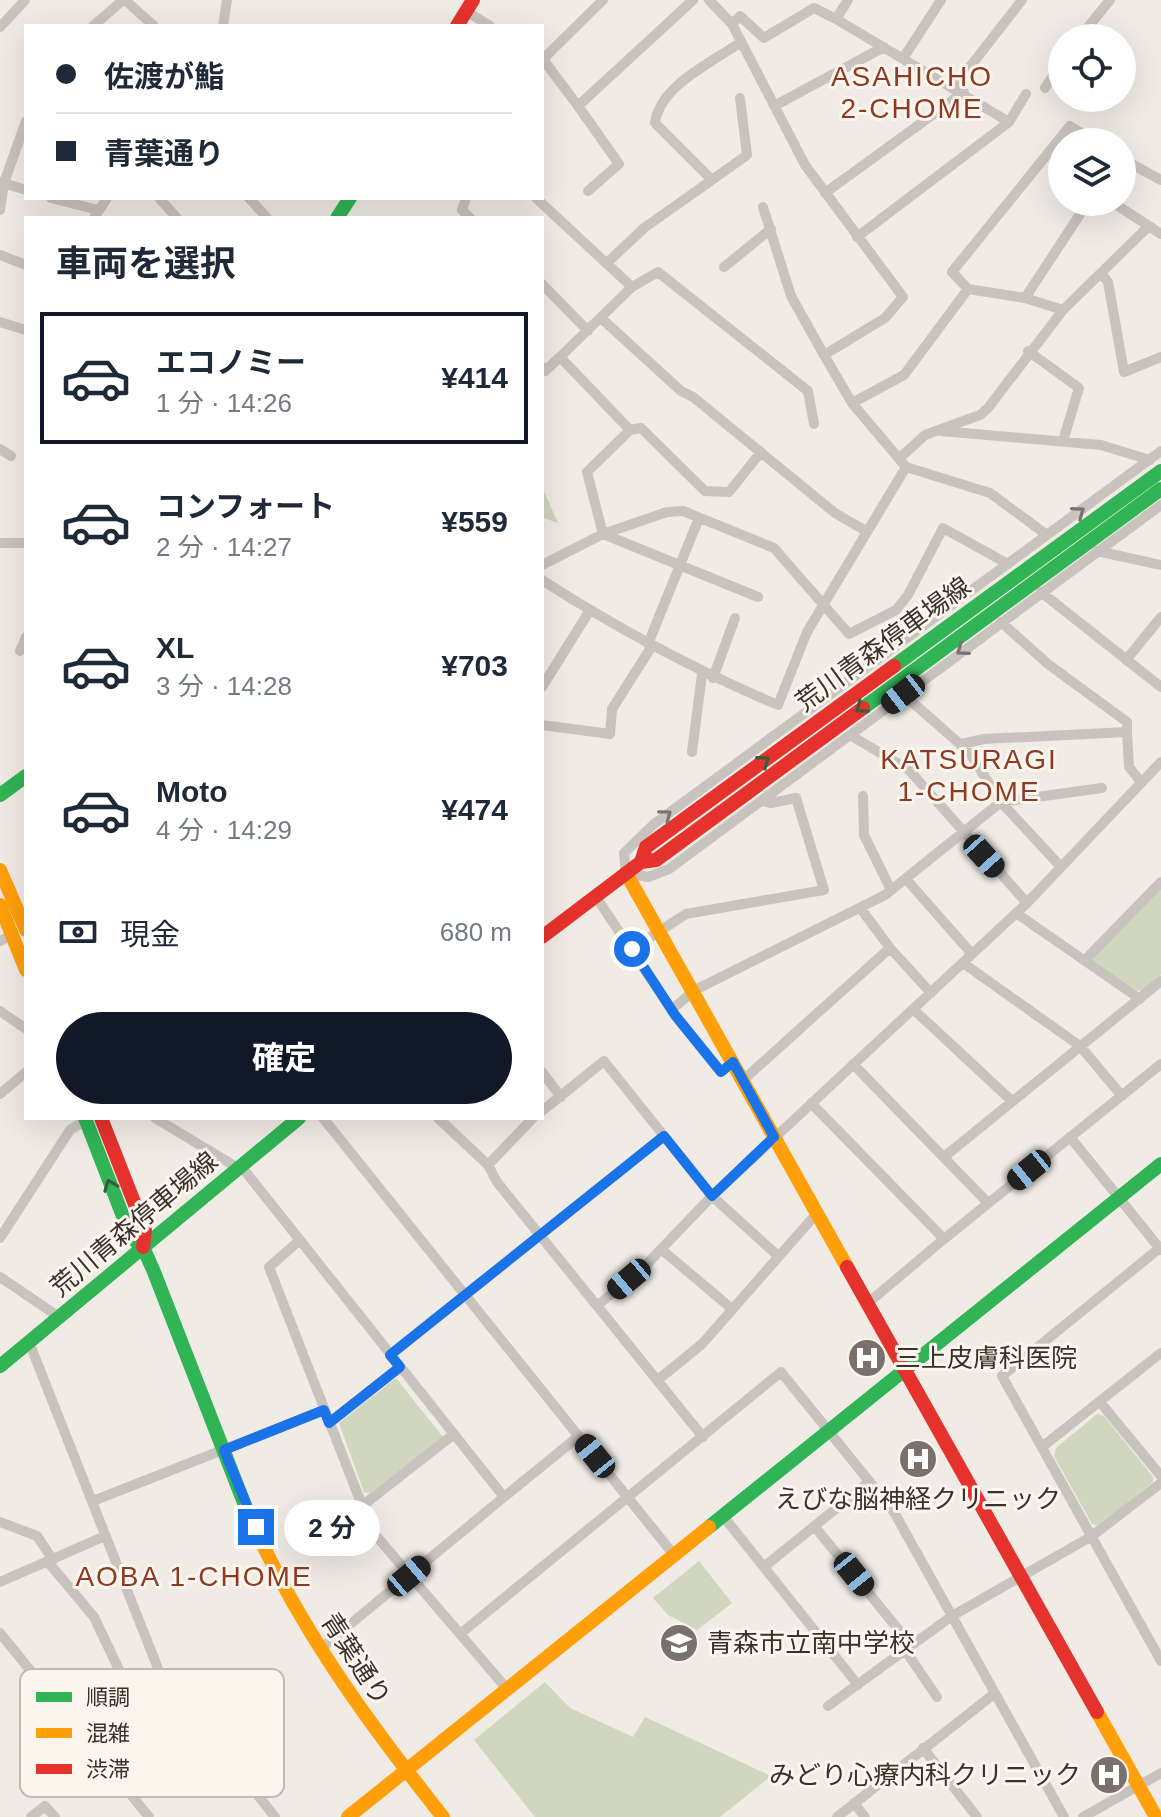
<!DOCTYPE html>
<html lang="ja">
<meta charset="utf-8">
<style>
body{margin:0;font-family:Helvetica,"Noto Sans JP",sans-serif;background:#f6f6f7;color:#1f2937;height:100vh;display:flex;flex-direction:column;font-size:30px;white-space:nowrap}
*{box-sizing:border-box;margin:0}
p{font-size:26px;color:#747a83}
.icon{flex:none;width:44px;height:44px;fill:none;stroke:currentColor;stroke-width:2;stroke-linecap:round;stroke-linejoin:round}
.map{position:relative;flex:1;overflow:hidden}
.drawer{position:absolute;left:24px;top:216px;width:520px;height:904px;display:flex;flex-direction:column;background:#fff;border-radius:0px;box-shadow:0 8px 32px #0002}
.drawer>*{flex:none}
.guide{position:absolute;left:24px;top:24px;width:520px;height:176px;border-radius:0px;box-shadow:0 8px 32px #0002;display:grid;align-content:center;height:176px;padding:0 32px;background:#fff}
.controls{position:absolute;left:1048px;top:24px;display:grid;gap:16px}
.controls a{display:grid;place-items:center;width:88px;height:88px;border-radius:50%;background:#fff;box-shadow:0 8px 32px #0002;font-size:40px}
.end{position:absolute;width:36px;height:36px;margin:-18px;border:10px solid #1a73e8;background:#fff;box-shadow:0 0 0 4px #fff}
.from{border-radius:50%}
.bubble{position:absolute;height:56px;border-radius:28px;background:#fff;box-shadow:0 8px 32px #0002;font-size:26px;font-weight:700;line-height:56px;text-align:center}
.car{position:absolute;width:24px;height:48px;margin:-24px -12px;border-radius:10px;box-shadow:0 0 6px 2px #0007;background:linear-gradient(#222 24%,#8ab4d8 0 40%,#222 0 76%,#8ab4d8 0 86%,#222 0)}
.guide b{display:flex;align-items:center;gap:28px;height:76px;font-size:30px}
.guide b+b{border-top:2px solid #e0e1e3}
.guide i{width:20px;height:20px;background:#1f2937}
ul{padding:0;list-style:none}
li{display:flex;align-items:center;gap:24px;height:132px;margin:0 16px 12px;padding:0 16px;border:4px solid transparent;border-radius:0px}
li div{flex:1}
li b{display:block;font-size:30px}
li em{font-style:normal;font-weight:700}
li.current{border-color:#111827}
li>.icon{width:72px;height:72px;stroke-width:1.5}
h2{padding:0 32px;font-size:36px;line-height:96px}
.pay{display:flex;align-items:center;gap:20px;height:88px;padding:0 32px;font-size:30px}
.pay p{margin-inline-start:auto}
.button{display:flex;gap:16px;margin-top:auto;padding:16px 32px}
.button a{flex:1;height:92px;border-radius:48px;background:#111827;color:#fff;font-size:32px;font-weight:700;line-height:92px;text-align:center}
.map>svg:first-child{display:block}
.green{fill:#d1d6bf}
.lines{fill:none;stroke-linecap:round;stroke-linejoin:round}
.street{stroke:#c9c3be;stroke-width:10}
.fast{stroke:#30b455;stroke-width:14}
.slow{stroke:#ff9f0a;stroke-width:14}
.jam{stroke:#e5322d;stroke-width:14}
.oneway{stroke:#7b726d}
.oneway2{stroke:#375e3a}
.route{stroke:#1a73e8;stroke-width:10}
.labels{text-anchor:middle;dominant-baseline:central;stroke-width:6;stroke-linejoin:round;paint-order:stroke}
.street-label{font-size:26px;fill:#3b302b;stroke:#fbf5ee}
.poi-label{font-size:26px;fill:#3b302b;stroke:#fbf5ee;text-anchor:start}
.neighbourhood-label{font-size:28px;letter-spacing:2px;fill:#8c3b22;stroke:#fbf5ee}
.key{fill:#fbf5ee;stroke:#c1bab4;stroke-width:2}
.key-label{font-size:22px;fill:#3b302b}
</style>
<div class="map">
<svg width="1161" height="1817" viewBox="0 0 1161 1817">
<rect width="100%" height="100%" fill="#f0ebe5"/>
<!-- green -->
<path class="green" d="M 542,487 L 558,523 L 544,518 L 542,524 Z
M 1161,888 L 1161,975 L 1142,991 L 1136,990 L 1093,961 L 1093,956 Z
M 396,1378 L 443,1437 L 370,1493 L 364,1492 L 339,1423 Z
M 1097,1414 L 1104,1416 L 1153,1477 L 1153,1482 L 1099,1526 L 1092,1524 L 1054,1456 L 1056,1448 Z
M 699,1561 L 732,1603 L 697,1630 L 668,1615 L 653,1598 Z
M 545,1682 L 570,1708 L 633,1737 L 645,1717 L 771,1776 L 720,1817 L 535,1817 L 474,1740 Z"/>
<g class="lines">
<!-- street -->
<path class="street" d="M 125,0 L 154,26
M 709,0 L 732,24 L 805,165 L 903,297 L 885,318 L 824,355 L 852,403 L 906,467 L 990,493 L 1047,535
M 848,0 L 836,19 L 1009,122
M 466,11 L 490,26
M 732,24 L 740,16 L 764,38 L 814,8 L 836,19
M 93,26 L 123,0
M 223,26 L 227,0
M 0,27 L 25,0
M 1079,38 L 1110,0
M 904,57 L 941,0
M 542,58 L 578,106 L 693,0
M 543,59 L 603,0
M 955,86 L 1022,0
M 1045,88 L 1062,62
M 578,106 L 619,164 L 588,191
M 774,106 L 884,47
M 1122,159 L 1161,180
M 712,180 L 747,155 L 740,98
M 1,182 L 26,190
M 825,193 L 964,92
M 51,198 L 98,210
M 159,198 L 177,218
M 249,198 L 267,218
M 466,198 L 462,210 L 470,218
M 536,198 L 632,287 L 560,357 L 630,430 L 587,472 L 603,534
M 1112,202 L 1149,226
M 763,207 L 791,296 L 824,355
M 0,210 L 4,183 L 26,121
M 94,218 L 107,198
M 857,237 L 1009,122 L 1026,94
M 0,255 L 26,265
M 607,263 L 644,228 L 712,180 L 655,123 C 660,85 713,62 741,42
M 724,267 L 771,229
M 1101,273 L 1108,282 L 1124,372 L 1161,357
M 542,284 L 588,331
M 632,287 L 658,272 L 808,391 L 814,424
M 1025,298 L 1088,202
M 1063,310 L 1025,298 L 968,289 L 952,272 L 1070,126 L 1096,142
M 601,318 L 681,391 L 693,397 L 835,513 L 866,531
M 0,322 L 26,330
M 1028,351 L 1079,388 L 1063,441
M 542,367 L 545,371 L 560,357
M 852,403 L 904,375 L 968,289
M 630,430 L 641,428 L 705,491 L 729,492 L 761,452
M 941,431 L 1101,445 L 1150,460
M 0,449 L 11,456
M 1161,451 L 654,824 L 624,853 L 626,873 L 648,877 L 669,869 L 1161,505
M 901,457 L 925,435 L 980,415 L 988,408 L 1063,310 L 1149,226 L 1161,234
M 603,534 L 758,597
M 0,543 L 26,543
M 1097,551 L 1161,565
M 542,565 L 603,534 L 667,512 L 683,511 L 774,548 L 849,634 L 896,610 L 908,595 L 943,528 L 1008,564
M 542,580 C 618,629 695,670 778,705 L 807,632 L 906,467
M 1041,592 L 1161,687
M 1001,622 L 1048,664 L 1127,722 L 1127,732
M 648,644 L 699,518
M 20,651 L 26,637
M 1126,660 L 1161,617
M 713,678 L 735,618
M 542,687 L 590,610
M 903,694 L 969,752 L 1001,802 L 1061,867
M 542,725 L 610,734 L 612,709 L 652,646
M 850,735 L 909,770 L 1027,903
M 961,744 L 984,739 L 1127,732 L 1129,767 L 1141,782
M 692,752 L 702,674
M 863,796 L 864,835 L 891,890
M 906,879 L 972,954
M 596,897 L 675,1015 L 721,1072 L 733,1062
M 861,909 L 890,948 L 931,993
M 1016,913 L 1140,999
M 0,941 L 12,935
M 632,949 L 686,914 L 824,890 L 796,798 L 771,803 L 762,801
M 1085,960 L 1161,882
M 963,963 L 1080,1046 L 1122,1096
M 913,1009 L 1012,1101
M 671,1010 L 695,990 L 885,895 L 1001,802 L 1102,788
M 0,1011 L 26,1029
M 853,1064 L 988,1203
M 542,1072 L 561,1097
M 743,1080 L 890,948
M 0,1094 L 26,1072
M 811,1103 L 944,1239 L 1161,1064
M 542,1111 L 604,1061 L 712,1196 L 777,1255
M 155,1118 L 238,1168
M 323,1118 L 674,1555
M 438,1118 L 488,1165 L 497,1182 L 703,1437
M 1070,1137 L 1161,1250
M 944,1157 L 1161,981
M 488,1165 L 533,1118
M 241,1166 L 504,1497 L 319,1650
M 0,1238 L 70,1130 L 86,1120
M 300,1240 L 269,1267 L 372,1531 L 507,1689
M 1161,1247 L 1002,1376 L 1161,1661
M 661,1249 L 732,1309
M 0,1277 L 59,1317
M 868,1303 L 944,1239
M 598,1305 L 646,1265 L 712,1196 L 1027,903 L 1161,762
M 29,1342 L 159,1671 L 275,1817
M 390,1355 L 664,1136
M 659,1379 L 702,1344 L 817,1213
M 1100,1402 L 1161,1476
M 329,1423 L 400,1367
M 1042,1447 L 1161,1353
M 504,1497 L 579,1436
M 93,1501 L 324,1410
M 362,1506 L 454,1434
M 723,1516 L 858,1685
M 0,1522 L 37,1536 L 53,1560
M 815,1527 L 911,1645
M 48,1562 L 94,1617 L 140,1714
M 765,1566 L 869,1482
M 0,1582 L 105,1536
M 0,1633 L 149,1817
M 460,1634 L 781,1372 L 894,1512 L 1064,1817
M 905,1650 L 937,1697
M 828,1706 L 952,1616 L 1092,1536 L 1161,1483
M 87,1740 L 140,1714 L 173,1688
M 923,1748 L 977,1817
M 854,1803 L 865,1817
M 31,1817 L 45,1806 L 55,1817
M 837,1817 L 994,1694
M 1083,1817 L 1161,1773"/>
<!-- fast -->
<path class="fast" d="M 337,218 L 350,198
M 894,666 L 1161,471
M 863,708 L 1161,489
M 0,795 L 26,776
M 85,1118 L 131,1237 L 143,1247 L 154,1272 L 246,1508
M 0,1366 L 299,1118
M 709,1527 L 1161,1164"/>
<!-- slow -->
<path class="slow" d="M 0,870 L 26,930
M 626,873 L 847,1267
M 0,905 L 26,970
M 246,1508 C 295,1623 366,1720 443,1817
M 1097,1712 L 1156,1817
M 348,1817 L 709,1527"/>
<!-- jam -->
<path class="jam" d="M 457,26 L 473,0
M 641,862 L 646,847 L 894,666
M 542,937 L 641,862 L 656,860 L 863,708
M 101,1118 L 145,1230 L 143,1247
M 847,1267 L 1097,1712"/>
</g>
<!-- one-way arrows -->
<defs><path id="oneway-chevron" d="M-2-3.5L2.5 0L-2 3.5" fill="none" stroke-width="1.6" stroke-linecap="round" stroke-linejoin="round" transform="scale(2)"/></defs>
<g class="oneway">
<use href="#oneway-chevron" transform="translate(1079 512) rotate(-36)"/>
<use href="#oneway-chevron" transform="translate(962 650) rotate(144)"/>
<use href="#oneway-chevron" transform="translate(666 815) rotate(-37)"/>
</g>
<g class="oneway2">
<use href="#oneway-chevron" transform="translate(861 708) rotate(143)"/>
<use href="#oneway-chevron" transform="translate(764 761) rotate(-36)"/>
<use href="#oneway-chevron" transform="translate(110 1185) rotate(-111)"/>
</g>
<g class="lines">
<!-- route -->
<path class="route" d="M 256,1527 L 224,1450 L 324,1410 L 329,1423 L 400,1367 L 390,1355 L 664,1136 L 712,1196 L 774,1137 L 733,1062 L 721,1072 L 675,1015 L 632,949"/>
</g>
<!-- icons -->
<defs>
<symbol id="hospital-disc" viewBox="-11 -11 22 22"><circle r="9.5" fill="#7a716c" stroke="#fbf5ee"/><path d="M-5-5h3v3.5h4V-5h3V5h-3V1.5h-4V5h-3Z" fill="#fff"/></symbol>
<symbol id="school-disc" viewBox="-11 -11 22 22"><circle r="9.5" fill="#7a716c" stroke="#fbf5ee"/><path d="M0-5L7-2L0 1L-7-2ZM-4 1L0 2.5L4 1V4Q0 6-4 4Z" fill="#fff"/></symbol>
</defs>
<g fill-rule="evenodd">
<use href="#hospital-disc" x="845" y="1336" width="44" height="44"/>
<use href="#hospital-disc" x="896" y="1437" width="44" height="44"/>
<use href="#school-disc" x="657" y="1621" width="44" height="44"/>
<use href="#hospital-disc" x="1087" y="1753" width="44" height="44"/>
</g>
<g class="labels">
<!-- street labels -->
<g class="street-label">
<text transform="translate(883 644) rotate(-36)">荒川青森停車場線</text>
<text transform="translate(134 1224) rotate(-40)">荒川青森停車場線</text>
<text transform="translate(356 1659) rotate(57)">青葉通り</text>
</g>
<!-- poi labels -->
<g class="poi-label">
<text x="895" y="1358">三上皮膚科医院</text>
<text x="918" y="1499" text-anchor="middle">えびな脳神経クリニック</text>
<text x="707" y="1643">青森市立南中学校</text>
<text x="1081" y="1775" text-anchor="end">みどり心療内科クリニック</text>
</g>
<!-- neighbourhood labels -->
<g class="neighbourhood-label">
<text x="912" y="76">ASAHICHO<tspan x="912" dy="32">2-CHOME</tspan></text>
<text x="969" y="759">KATSURAGI<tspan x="969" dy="32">1-CHOME</tspan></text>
<text x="194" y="1576">AOBA 1-CHOME</text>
</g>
</g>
<!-- legend -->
<rect x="20" y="1669" width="264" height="128" rx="12" class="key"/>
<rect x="36" y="1692" width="36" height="10" fill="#30b455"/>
<rect x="36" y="1728" width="36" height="10" fill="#ff9f0a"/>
<rect x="36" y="1764" width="36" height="10" fill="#e5322d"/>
<g class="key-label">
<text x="86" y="1705">順調</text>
<text x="86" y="1741">混雑</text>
<text x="86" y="1777">渋滞</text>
</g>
</svg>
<div class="controls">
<a><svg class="icon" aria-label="locate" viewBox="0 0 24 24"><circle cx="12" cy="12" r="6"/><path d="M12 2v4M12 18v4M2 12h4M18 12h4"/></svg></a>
<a><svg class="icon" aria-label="layers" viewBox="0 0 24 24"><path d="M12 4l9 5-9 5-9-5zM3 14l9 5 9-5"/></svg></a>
</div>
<i class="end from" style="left:632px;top:949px"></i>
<i class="end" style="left:256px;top:1527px"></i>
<div class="bubble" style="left:284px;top:1500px;width:96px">2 分</div>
<i class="car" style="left:903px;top:694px;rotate:232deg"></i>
<i class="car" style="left:984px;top:856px;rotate:138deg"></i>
<i class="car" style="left:1029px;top:1170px;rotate:231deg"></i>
<i class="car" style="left:629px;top:1279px;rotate:230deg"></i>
<i class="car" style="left:595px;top:1456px;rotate:321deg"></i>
<i class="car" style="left:854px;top:1574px;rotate:141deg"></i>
<i class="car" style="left:409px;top:1576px;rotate:50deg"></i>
<div class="guide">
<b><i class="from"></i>佐渡が鮨</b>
<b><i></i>青葉通り</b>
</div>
<section class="drawer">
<h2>車両を選択</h2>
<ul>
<li class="current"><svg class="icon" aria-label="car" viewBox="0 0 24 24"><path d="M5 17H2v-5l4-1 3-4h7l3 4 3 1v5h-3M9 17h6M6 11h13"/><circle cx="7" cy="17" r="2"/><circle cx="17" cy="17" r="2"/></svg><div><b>エコノミー</b><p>1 分 · 14:26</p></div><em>¥414</em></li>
<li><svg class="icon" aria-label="car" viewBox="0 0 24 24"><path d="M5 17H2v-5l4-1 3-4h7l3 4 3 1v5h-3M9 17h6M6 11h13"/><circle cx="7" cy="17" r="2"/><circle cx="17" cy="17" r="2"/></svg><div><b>コンフォート</b><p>2 分 · 14:27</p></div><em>¥559</em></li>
<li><svg class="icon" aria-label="car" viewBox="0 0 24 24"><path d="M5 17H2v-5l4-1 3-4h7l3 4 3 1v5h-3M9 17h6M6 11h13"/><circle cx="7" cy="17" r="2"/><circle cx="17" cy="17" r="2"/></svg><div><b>XL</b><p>3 分 · 14:28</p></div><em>¥703</em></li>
<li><svg class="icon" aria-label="car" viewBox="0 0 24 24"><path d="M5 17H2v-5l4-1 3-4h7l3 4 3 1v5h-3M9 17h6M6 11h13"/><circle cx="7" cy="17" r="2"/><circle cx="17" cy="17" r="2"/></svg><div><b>Moto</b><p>4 分 · 14:29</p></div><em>¥474</em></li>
</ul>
<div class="pay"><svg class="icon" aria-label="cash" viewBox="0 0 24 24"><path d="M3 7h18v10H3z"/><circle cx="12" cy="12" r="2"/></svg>現金<p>680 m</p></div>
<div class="button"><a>確定</a></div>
</section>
</div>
